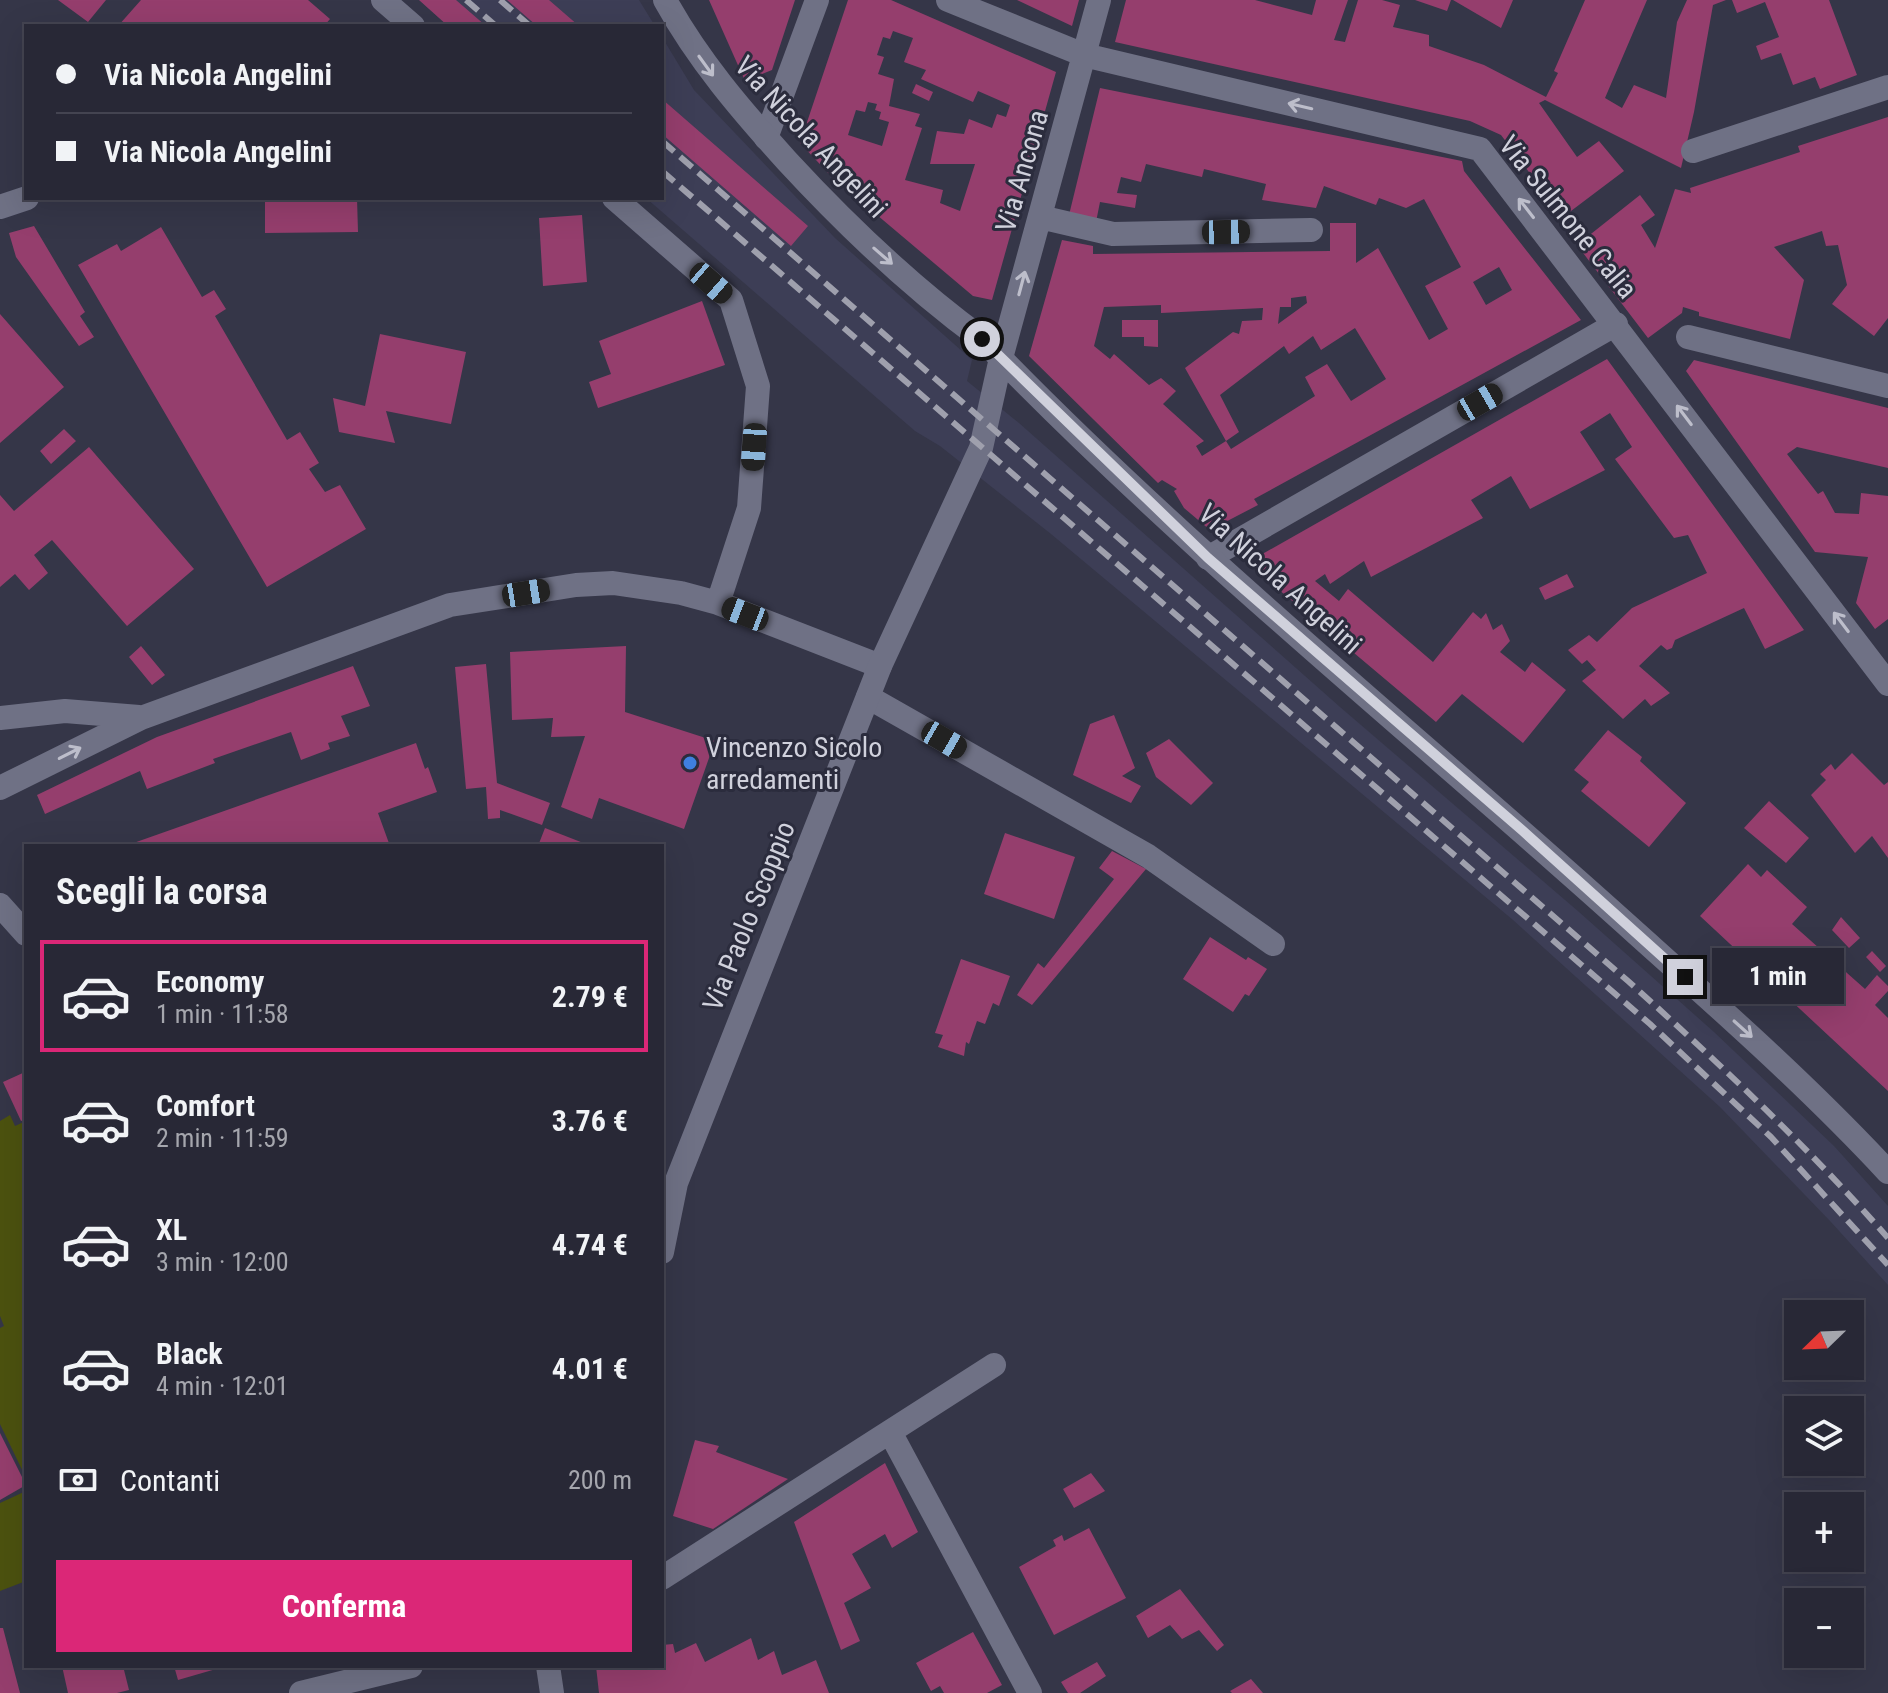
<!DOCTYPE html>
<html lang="it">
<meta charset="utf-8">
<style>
body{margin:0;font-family:"Roboto Condensed",sans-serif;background:#30303e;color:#f1f3f6;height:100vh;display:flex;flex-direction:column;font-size:30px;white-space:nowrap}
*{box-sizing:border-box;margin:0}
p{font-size:26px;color:#a5a6ad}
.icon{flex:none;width:44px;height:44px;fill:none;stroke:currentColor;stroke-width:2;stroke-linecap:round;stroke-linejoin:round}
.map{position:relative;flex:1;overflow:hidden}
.sheet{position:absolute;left:24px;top:844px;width:640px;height:824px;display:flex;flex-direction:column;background:#282836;border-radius:0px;box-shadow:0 8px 32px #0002,0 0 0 2px #444451}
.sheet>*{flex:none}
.top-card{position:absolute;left:24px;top:24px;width:640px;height:176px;border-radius:0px;box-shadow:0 8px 32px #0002,0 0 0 2px #444451;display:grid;align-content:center;height:176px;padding:0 32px;background:#282836}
.needle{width:52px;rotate:247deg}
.buttons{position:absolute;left:1784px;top:1300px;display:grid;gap:16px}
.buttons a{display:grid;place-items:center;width:80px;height:80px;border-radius:0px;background:#282836;box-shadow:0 8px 32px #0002,0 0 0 2px #444451;font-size:40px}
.end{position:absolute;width:36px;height:36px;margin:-18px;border:10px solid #d0d1dc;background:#111;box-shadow:0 0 0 4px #111}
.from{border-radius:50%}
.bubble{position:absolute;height:56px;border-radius:0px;background:#282836;box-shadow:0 8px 32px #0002,0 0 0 2px #444451;font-size:26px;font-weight:700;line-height:56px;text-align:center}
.car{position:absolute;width:24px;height:48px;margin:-24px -12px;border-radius:10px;box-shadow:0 0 6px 2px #0007;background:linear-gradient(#222 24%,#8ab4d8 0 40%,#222 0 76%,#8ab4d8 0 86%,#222 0)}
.top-card b{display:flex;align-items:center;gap:28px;height:76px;font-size:30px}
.top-card b+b{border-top:2px solid #444451}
.top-card i{width:20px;height:20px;background:#f1f3f6}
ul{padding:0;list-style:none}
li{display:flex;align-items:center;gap:24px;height:112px;margin:0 16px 12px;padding:0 16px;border:4px solid transparent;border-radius:0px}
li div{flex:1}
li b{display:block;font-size:30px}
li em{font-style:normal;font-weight:700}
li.current{border-color:#db2777}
li>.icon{width:72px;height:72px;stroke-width:1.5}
h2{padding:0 32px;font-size:36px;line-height:96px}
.pay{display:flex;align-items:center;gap:20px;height:88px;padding:0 32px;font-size:30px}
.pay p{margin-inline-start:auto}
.primary-button{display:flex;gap:16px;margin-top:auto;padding:16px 32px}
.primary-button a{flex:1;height:92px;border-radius:0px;background:#db2777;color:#fff;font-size:32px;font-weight:700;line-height:92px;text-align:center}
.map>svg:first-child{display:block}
.built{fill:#3d3e56}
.green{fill:#4c520f}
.building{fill:#953e6d;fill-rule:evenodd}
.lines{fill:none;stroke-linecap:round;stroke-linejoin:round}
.minor{stroke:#6f7185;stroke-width:24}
.tertiary{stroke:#6f7185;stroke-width:24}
.rail{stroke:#9fa0ad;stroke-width:6;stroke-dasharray:16 8;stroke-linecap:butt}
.oneway{stroke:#bdbecb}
.route{stroke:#d0d1dc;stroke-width:10}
.shop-dot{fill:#3f7fe0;stroke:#2b2c3d;stroke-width:3}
.labels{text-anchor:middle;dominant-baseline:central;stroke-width:6;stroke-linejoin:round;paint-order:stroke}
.street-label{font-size:28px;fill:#d0d1dc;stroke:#2b2c3d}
.poi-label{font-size:28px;fill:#d0d1dc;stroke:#2b2c3d;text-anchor:start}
</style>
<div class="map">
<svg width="1888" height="1693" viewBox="0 0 1888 1693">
<rect width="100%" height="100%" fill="#353648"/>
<!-- built -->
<path class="built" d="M 419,0 L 639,0 L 655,26 L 448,26 Z
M 662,37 L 694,90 L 835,238 L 972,360 L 967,381 L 1019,423 L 1340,707 L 1579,912 L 1714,1032 L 1834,1146 L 1888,1206 L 1888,1285 L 1831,1222 L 1720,1107 L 1513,920 L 1051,534 L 940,446 L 915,431 L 646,198 L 662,198 Z"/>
<!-- green -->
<path class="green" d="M 10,1115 L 15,1126 L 26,1121 L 26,1478 L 0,1424 L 0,1328 L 4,1326 L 0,1316 L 0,1121 Z
M 26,1491 L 26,1581 L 0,1591 L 0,1503 Z"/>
<!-- building -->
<path class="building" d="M 58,0 L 106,0 L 88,22 Z
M 141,0 L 308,0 L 330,19 L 324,26 L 118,26 Z
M 419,0 L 456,0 L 486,26 L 448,26 Z
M 507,0 L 549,0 L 579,26 L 537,26 Z
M 709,0 L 795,0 L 772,70 L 745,81 Z
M 848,0 L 891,0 L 1056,72 L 992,300 L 973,296 L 832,177 L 800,143 ZM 893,31 L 913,38 L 904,62 L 926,70 L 921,79 L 973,102 L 978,91 L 1010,105 L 1006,117 L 997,114 L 992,128 L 969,119 L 964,134 L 937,131 L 930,164 L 975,164 L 960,211 L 940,203 L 943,190 L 905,180 L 922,128 L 915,126 L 920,114 L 889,106 L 894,79 L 878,74 L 884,57 L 877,55 L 883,37 L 890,39 ZM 868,102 L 877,104 L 875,110 L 881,112 L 879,119 L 889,122 L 882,146 L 848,135 L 856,110 L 865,112 Z
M 1017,0 L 1079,0 L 1072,26 Z
M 1126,0 L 1255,0 L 1312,15 L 1316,0 L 1348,0 L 1334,40 L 1345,42 L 1358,0 L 1382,0 L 1400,5 L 1393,27 L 1429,35 L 1429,46 L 1484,65 L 1546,97 L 1558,73 L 1554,71 L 1585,0 L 1647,0 L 1605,98 L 1622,108 L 1634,85 L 1666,98 L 1677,22 L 1687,0 L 1726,0 L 1713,5 L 1694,112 L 1681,168 L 1545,100 L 1539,103 L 1577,157 L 1599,141 L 1624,171 L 1563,217 L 1501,135 L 1470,121 L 1115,42 Z
M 1415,0 L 1451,0 L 1447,11 Z
M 1453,0 L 1513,0 L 1501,28 Z
M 1732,0 L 1829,0 L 1857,75 L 1820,89 L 1815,77 L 1793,85 L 1781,53 L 1761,60 L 1756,46 L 1779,37 L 1765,2 L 1737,13 Z
M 916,84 L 933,92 L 929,101 L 912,93 Z
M 1100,88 L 1462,161 L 1464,171 L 1581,320 L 1254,499 L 1258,505 L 1210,530 L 1184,508 L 1174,491 L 1177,489 L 1162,480 L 1158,483 L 1029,356 L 1062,240 L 1093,246 L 1093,254 L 1330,251 L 1330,223 L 1356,223 L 1356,263 L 1378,248 L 1429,340 L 1448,329 L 1425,286 L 1461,267 L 1424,199 L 1406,208 L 1379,198 L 1376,205 L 1324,186 L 1316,208 L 1262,200 L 1266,184 L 1204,169 L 1202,177 L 1146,164 L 1141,182 L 1121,177 L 1117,193 L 1137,195 L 1135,208 L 1100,202 L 1096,222 L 1069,215 ZM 1499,267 L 1512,290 L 1486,305 L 1473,282 ZM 1306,296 L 1307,303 L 1278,324 L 1280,307 L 1291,307 L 1291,298 ZM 1161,305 L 1161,313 L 1263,308 L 1262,320 L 1242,321 L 1239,334 L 1233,332 L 1185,368 L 1226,441 L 1202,456 L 1196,446 L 1204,441 L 1163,404 L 1176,391 L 1161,378 L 1149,385 L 1114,354 L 1110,359 L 1094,346 L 1104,307 ZM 1355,328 L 1386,379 L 1351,401 L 1327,364 L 1305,377 L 1315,396 L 1231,449 L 1226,441 L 1239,432 L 1220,395 L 1284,346 L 1289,354 L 1313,336 L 1321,350 Z
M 662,99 L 808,226 L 791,246 L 662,134 Z
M 1888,117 L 1888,318 L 1874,336 L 1832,304 L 1847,285 L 1838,245 L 1826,246 L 1822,231 L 1774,247 L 1804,280 L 1790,339 L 1699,316 L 1699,312 L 1683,307 L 1682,313 L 1648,338 L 1577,245 L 1640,195 L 1655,215 L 1641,225 L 1655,248 L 1675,189 L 1691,193 L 1690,188 L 1800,152 L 1798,146 Z
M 287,198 L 357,198 L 358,232 L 265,233 L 265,199 Z
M 582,215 L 587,282 L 543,286 L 539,218 Z
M 34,226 L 85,312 L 80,316 L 94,337 L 79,346 L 16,257 L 9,233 Z
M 161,227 L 202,297 L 214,290 L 226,309 L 215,316 L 287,440 L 300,432 L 319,463 L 309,469 L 325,492 L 340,485 L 366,529 L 267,587 L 78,265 L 117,244 L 121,251 Z
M 702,301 L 725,365 L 598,408 L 589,382 L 611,374 L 599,341 Z
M 0,314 L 64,387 L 0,443 Z
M 1122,320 L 1158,320 L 1158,347 L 1144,346 L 1144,337 L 1122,337 Z
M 380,334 L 466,352 L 451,424 L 386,411 L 395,443 L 339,432 L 333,398 L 365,406 Z
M 1607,359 L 1804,630 L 1765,649 L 1744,608 L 1675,640 L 1672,648 L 1667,650 L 1661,645 L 1639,666 L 1670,693 L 1651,706 L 1645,699 L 1623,719 L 1582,681 L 1596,670 L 1587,660 L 1582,664 L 1568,650 L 1589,635 L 1597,642 L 1632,608 L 1707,573 L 1688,535 L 1674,538 L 1615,459 L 1632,447 L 1610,413 L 1580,432 L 1605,470 L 1530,509 L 1511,476 L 1471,500 L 1483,518 L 1371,577 L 1364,561 L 1330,584 L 1325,574 L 1315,581 L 1339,601 L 1348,589 L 1433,662 L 1473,612 L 1481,619 L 1486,613 L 1493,630 L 1502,624 L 1510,641 L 1500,652 L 1525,672 L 1532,662 L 1566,690 L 1523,743 L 1462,694 L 1436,722 L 1266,579 L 1257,557 Z
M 1694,360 L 1888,408 L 1888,468 L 1797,447 L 1787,454 L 1818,494 L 1823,491 L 1835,513 L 1859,514 L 1861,493 L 1888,496 L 1888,619 L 1875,629 L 1856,603 L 1868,557 L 1815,552 L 1686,371 Z
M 64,429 L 76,441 L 51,464 L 40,451 Z
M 89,447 L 194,569 L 127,626 L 52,540 L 34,555 L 48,573 L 29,590 L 15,574 L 0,587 L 0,495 L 14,511 Z
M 1567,574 L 1574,587 L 1545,600 L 1539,588 Z
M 141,646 L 165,675 L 152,685 L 129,657 Z
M 626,646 L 625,712 L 715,741 L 684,829 L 599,798 L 592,819 L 561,807 L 585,736 L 551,737 L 553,718 L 512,720 L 510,652 Z
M 486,664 L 497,783 L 550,803 L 542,825 L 500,810 L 500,818 L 488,819 L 486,787 L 466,789 L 455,667 Z
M 353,666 L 370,706 L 341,716 L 350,736 L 328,743 L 330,749 L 301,760 L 291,732 L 213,759 L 215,763 L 147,789 L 140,771 L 45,814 L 37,795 L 157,737 Z
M 1114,715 L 1135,768 L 1122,776 L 1141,786 L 1131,803 L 1073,775 L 1090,724 Z
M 1608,730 L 1642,757 L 1640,761 L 1686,803 L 1649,847 L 1581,791 L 1589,782 L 1574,770 Z
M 1169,739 L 1213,783 L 1191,805 L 1156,777 L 1146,753 Z
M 416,743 L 425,769 L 428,767 L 437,792 L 378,813 L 390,846 L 125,846 Z
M 1852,753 L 1884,785 L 1888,782 L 1888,858 L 1872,836 L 1855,853 L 1811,795 L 1826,780 L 1820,774 L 1831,764 L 1835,770 Z
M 1769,801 L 1809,838 L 1786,863 L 1744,828 Z
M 545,828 L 591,846 L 538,846 Z
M 1005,833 L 1075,857 L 1054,919 L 984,894 Z
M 1112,851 L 1146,869 L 1032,1005 L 1017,995 L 1038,963 L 1044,968 L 1114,879 L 1099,868 Z
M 1748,864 L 1761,877 L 1767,870 L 1807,907 L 1792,924 L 1865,989 L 1877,975 L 1888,986 L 1888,991 L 1875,1005 L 1888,1018 L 1888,1091 L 1700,916 Z
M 1841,917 L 1860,938 L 1849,948 L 1832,930 Z
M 1210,937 L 1246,960 L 1248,957 L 1267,969 L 1249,996 L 1245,994 L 1233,1012 L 1183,979 Z
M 1872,951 L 1886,966 L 1880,972 L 1866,957 Z
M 961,959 L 1010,976 L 999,1006 L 993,1003 L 985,1024 L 977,1021 L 969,1044 L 966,1042 L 964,1056 L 938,1047 L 943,1035 L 935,1033 Z
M 25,1072 L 26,1119 L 21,1121 L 3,1082 Z
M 0,1433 L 26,1485 L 0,1500 Z
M 695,1440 L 719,1446 L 716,1452 L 788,1479 L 713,1529 L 673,1516 Z
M 885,1463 L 918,1532 L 892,1548 L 885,1534 L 852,1554 L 871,1588 L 844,1603 L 860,1641 L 841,1650 L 794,1522 Z
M 1091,1473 L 1105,1491 L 1074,1508 L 1063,1489 Z
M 1089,1528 L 1126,1598 L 1054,1635 L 1019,1567 L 1056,1546 L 1053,1540 L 1062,1535 L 1064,1541 Z
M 1180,1589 L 1224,1645 L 1217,1651 L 1199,1630 L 1182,1639 L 1170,1625 L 1148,1638 L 1136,1616 Z
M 0,1628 L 3,1628 L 20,1693 L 0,1693 Z
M 973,1632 L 1002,1685 L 987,1693 L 944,1693 L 940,1686 L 931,1691 L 916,1663 Z
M 751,1638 L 758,1660 L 774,1651 L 782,1675 L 816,1660 L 829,1693 L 599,1693 L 596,1666 L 662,1666 L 662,1645 L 673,1644 L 675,1653 L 696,1643 L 705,1662 Z
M 1097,1662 L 1106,1676 L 1080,1693 L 1068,1693 L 1061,1682 Z
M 62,1666 L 123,1666 L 129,1690 L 117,1693 L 68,1693 Z
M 174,1666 L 223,1666 L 223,1667 L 178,1680 Z
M 1251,1679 L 1263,1693 L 1232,1693 L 1230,1691 Z"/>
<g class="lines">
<!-- minor -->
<path class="minor" d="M 383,0 L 413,26
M 948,0 L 1084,55 L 1480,149 L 1888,684
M 766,138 L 817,0
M 1693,151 L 1888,87
M 614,198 L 731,300 L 758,386 L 749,508 L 718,603
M 0,207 L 27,198
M 1040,217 L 1113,234 L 1311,230
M 1688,337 L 1888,386
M 1001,358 L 1099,0
M 1208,558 L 1616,324
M 868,697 L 1148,856 L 1273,944
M 0,718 L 65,711 L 139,717
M 0,788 L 141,718 L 450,605 L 576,585 L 613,583 L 681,593 L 718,603 L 880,666
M 890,1432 L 1030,1693
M 662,1578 L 994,1365
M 301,1693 L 411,1666"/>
<!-- tertiary -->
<path class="tertiary" d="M 665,0 C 698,60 741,110 787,161 C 847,226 911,287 982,339 C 1187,552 1418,736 1637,934 C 1723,1011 1809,1087 1888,1172
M 0,905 L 26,934
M 662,1252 L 676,1183 L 880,666 L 981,448 L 1001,358
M 548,1666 L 552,1693"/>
<!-- rail -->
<path class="rail" d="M 466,0 L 496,26
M 500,0 L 530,26
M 662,141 L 1628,981 C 1719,1063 1807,1146 1888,1238
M 662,171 L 1650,1024 L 1771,1137 L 1888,1265"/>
</g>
<!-- one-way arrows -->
<defs><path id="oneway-shaft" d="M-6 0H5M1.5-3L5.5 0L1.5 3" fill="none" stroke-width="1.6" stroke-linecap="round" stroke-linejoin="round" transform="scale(2)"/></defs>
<g class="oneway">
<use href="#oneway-shaft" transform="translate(706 66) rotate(54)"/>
<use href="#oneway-shaft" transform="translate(1300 106) rotate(-167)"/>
<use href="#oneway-shaft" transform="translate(1526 208) rotate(-128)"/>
<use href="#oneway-shaft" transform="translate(883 256) rotate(41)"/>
<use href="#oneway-shaft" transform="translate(1022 283) rotate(-75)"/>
<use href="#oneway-shaft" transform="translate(1684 415) rotate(-127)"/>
<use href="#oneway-shaft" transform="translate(1841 622) rotate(-127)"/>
<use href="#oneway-shaft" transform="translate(70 753) rotate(-27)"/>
<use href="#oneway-shaft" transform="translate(1743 1029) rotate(42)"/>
</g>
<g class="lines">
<!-- route -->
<path class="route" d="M 982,339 L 1208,558 L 1523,831 L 1685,977"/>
</g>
<!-- markers -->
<circle class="shop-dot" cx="690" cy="763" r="8"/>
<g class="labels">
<!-- street labels -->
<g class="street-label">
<text transform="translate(811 137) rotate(47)">Via Nicola Angelini</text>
<text transform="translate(1022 171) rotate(-74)">Via Ancona</text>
<text transform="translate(1568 217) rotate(51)">Via Sulmone Calia</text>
<text transform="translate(1280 579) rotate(42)">Via Nicola Angelini</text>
<text transform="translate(749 916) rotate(-68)">Via Paolo Scoppio</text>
</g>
<!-- poi labels -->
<g class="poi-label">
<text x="706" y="747">Vincenzo Sicolo<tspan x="706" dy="32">arredamenti</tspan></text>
</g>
</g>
</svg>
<div class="buttons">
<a><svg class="needle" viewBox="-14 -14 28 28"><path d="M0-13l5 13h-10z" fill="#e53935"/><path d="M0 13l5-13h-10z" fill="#a5a6ad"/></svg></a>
<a><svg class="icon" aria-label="layers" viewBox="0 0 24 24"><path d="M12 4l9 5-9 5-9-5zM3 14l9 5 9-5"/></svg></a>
<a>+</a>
<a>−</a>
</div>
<i class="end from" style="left:982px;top:339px"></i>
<i class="end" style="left:1685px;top:977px"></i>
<div class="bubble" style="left:1712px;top:948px;width:132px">1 min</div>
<i class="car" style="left:1226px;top:232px;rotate:89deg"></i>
<i class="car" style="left:711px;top:283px;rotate:131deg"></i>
<i class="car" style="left:1480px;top:402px;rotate:60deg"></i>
<i class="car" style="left:754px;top:447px;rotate:184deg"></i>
<i class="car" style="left:526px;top:593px;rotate:81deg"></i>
<i class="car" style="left:745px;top:614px;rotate:291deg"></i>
<i class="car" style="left:944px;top:740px;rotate:120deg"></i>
<div class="top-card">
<b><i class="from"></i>Via Nicola Angelini</b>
<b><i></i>Via Nicola Angelini</b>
</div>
<section class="sheet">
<h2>Scegli la corsa</h2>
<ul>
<li class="current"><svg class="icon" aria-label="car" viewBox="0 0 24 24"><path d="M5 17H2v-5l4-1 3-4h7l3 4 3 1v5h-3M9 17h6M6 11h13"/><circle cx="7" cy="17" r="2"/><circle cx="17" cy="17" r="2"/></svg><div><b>Economy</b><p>1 min · 11:58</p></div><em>2.79 €</em></li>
<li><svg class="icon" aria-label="car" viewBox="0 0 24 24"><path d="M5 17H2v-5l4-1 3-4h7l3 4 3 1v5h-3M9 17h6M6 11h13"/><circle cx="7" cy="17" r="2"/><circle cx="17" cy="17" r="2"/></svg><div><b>Comfort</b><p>2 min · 11:59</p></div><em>3.76 €</em></li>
<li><svg class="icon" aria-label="car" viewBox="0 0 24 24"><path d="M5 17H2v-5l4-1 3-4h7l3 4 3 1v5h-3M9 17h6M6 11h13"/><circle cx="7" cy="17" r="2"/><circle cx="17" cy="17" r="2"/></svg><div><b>XL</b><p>3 min · 12:00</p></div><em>4.74 €</em></li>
<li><svg class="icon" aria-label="car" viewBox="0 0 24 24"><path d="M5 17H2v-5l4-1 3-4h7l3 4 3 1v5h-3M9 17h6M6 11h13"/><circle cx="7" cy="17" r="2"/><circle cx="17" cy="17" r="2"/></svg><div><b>Black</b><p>4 min · 12:01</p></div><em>4.01 €</em></li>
</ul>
<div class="pay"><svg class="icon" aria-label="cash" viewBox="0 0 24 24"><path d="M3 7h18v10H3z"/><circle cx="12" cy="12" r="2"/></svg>Contanti<p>200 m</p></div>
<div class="primary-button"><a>Conferma</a></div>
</section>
</div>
